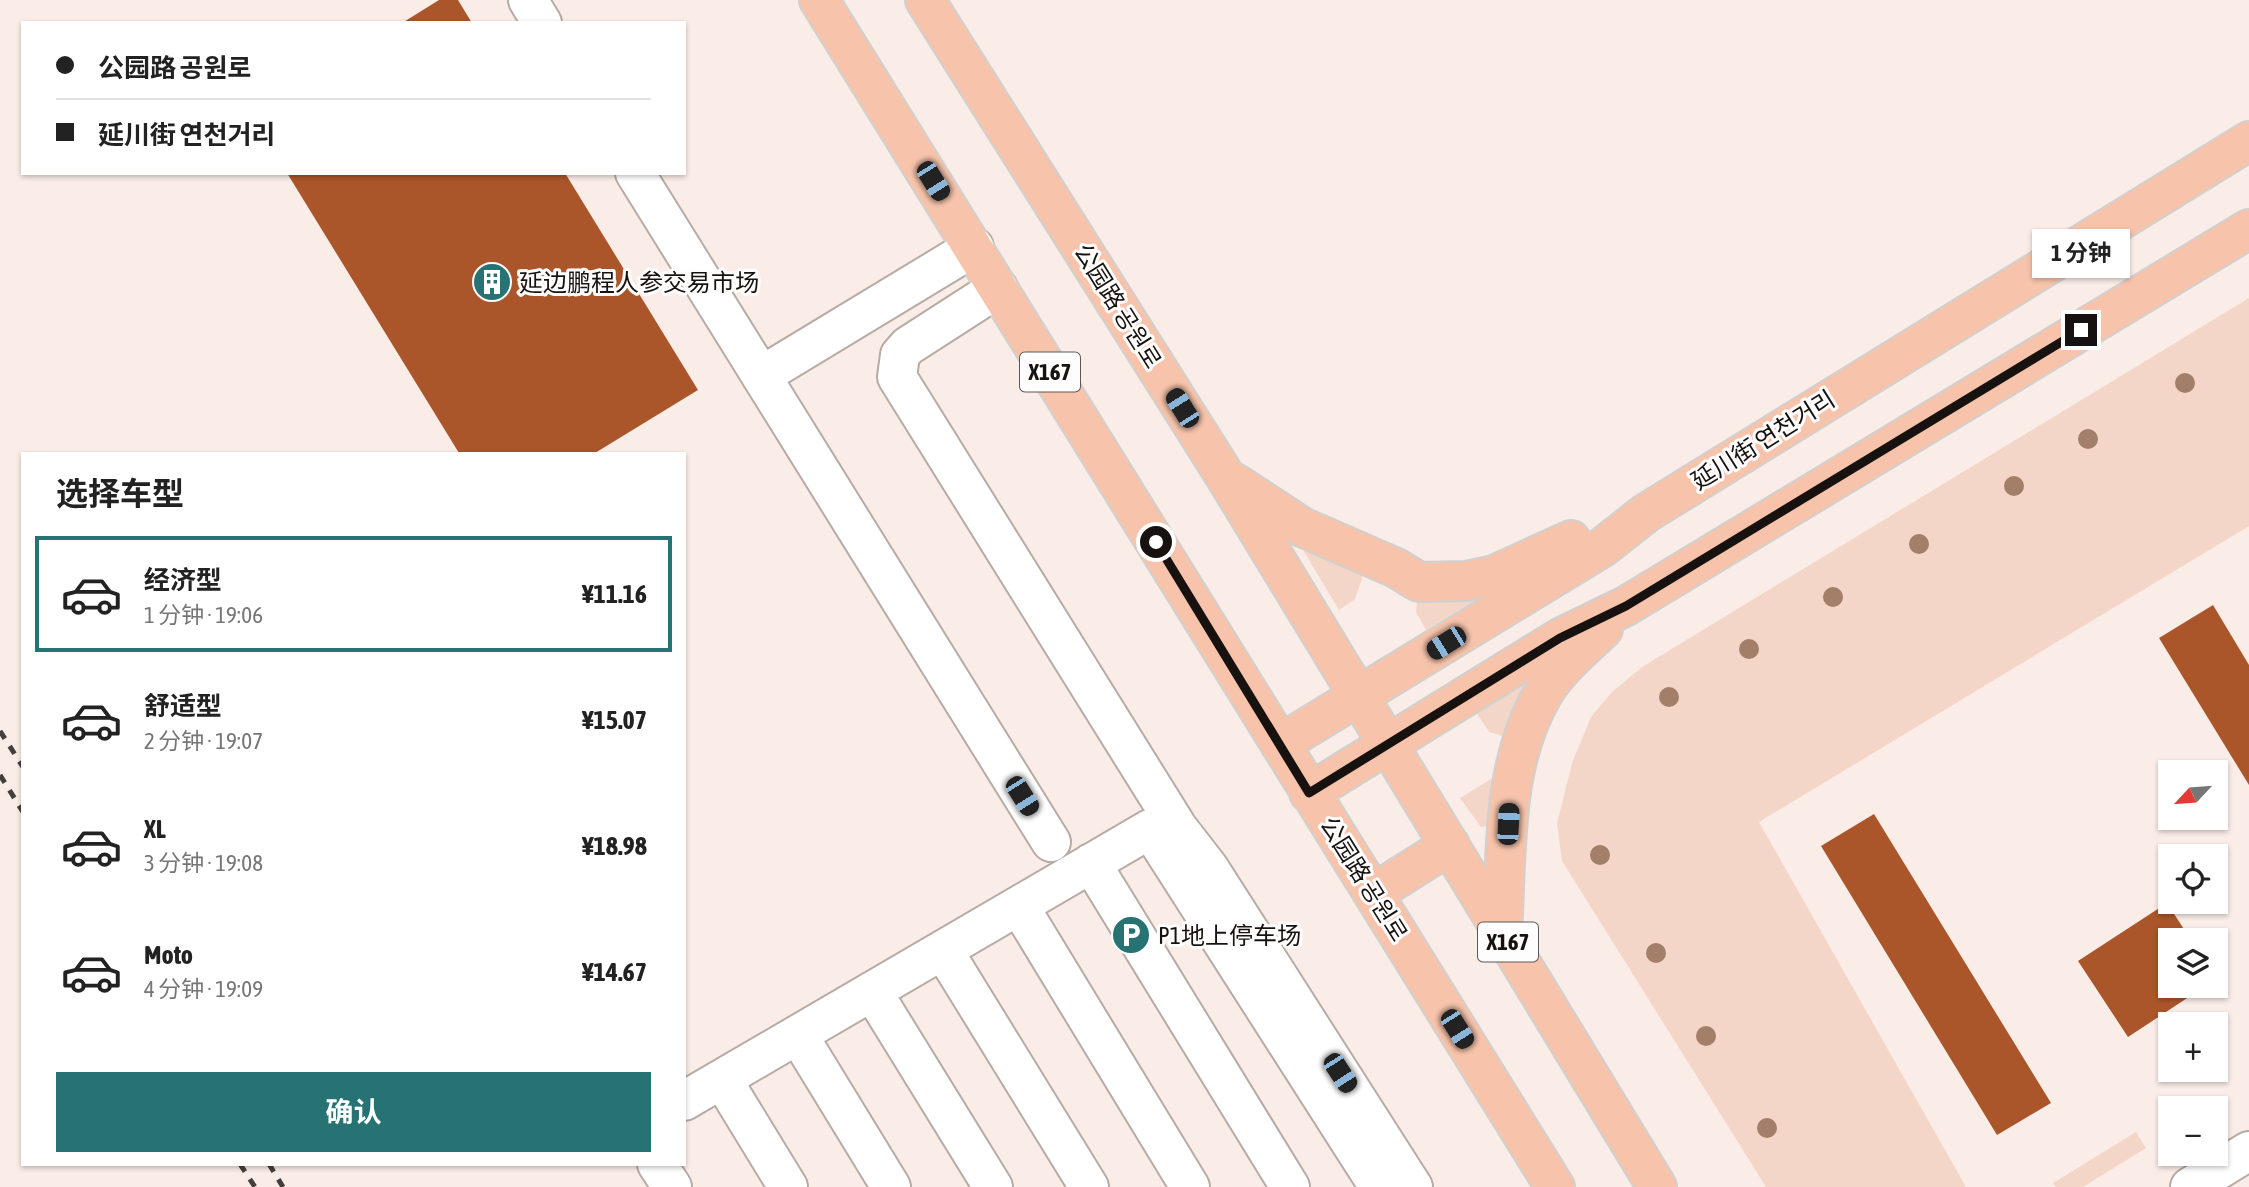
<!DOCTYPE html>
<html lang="zh">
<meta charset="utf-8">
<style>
body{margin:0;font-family:"Asap Condensed","Noto Sans SC","Noto Sans KR",sans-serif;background:#f2f2f2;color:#222;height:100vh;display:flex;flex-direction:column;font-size:26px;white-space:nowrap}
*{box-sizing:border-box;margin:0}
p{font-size:23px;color:#767676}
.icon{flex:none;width:38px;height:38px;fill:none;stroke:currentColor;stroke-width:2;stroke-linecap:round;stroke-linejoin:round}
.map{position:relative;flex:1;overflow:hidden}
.sheet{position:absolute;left:21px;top:452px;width:665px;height:714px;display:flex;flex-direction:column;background:#fff;border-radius:0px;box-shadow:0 2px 5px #0004}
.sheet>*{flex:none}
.banner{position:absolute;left:21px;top:21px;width:665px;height:154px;border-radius:0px;box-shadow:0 2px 5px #0004;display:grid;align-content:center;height:154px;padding:0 35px;background:#fff}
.needle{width:46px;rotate:244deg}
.tools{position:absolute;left:2158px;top:760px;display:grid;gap:14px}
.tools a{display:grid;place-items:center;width:70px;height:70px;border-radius:0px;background:#fff;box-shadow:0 2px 5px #0004;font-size:35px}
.end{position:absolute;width:32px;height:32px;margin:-16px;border:9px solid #171210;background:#fff;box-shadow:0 0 0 4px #fff}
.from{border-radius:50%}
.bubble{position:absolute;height:49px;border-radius:0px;background:#fff;box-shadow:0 2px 5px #0004;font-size:23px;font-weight:700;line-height:49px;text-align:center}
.car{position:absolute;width:21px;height:42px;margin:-21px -10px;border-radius:9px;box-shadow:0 0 5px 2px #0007;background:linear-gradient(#222 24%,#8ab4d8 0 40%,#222 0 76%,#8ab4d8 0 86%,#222 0)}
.banner b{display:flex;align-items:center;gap:24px;height:66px;font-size:26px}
.banner b+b{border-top:2px solid #e0e0e0}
.banner i{width:18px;height:18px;background:#222}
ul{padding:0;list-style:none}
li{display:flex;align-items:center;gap:21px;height:116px;margin:0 14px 10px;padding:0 21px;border:4px solid transparent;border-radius:0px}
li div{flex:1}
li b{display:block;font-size:26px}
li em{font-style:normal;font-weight:700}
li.active{border-color:#277273}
li>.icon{width:63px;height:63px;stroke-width:1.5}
h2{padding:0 35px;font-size:32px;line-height:84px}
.primary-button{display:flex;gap:14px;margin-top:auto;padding:14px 35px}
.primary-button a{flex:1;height:80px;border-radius:0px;background:#277273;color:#fff;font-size:28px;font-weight:700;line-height:80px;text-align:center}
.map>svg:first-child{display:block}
.green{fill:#f4d6c8}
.building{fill:#ab562a}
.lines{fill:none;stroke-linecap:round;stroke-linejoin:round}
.minor-casing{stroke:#b7aba5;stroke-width:42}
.major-casing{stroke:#d1d0cf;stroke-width:42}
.minor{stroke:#fff;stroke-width:38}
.major{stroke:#f7c4ab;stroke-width:38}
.rail{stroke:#453e3c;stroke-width:5;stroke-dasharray:9 9;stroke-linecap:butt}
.tree{fill:#a37e68}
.route{stroke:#171210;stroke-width:9}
.labels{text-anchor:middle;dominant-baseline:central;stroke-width:6;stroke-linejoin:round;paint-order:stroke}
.shield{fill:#fdfdfd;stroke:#5c5857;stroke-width:2}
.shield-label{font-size:23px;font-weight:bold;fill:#171210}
.poi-label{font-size:24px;fill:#171210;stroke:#fdfdfd;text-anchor:start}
.street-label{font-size:24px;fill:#171210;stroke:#fdfdfd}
</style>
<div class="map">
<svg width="2249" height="1187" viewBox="0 0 2249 1187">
<rect width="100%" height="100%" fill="#faede7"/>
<!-- green -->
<path class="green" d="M 2249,298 L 2249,526 L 1759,822 L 1966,1187 L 1766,1187 L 1562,861 L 1557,823 L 1572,763 L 1591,717 L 1611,693 L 1642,667 Z
M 1285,520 L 1316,553 L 1364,573 L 1355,599 L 1339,610 Z
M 1489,592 L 1426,630 L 1416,612 L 1418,593 Z
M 1539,669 L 1522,693 L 1506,737 L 1489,732 L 1474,709 Z
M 1496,776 L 1488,826 L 1481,827 L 1460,798 Z
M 2136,1132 L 2146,1148 L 2083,1187 L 2056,1187 L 2053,1183 Z"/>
<!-- building -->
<path class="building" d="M 439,0 L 458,0 L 472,23 L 402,23 Z
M 287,173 L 565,173 L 698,390 L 595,453 L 459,453 Z
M 2213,605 L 2249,665 L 2249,785 L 2159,638 Z
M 1874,814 L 2051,1103 L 1997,1135 L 1821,846 Z
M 2167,903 L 2191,940 L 2170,940 L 2170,985 L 2207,985 L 2128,1037 L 2078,961 Z"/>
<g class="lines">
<defs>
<path id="minor" d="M 528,0 L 542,23
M 635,173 L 1051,842
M 998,288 L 908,346 L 900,355 L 897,377 L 1178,828 L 1209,868 L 1413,1187
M 761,376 L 974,247
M 1091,863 L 1290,1187
M 1019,906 L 1190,1187
M 943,950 L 1089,1187
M 872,991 L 993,1187
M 798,1035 L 891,1187
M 722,1079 L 788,1187
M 684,1101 L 1150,829 L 1379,1187
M 657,1164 L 672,1187
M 2190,1187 L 2249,1151"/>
<path id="major" d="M 819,0 L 1555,1187
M 925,0 L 1225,476 L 1657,1187
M 1235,483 L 1302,527 L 1396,568 L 1419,582 L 1466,581 L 1494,575 L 1571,540
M 1280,744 L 1603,547 L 1646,513 L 2249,141
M 1309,793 L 1560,638 L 1626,606 L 2249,229
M 1374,893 L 1450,845
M 1502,933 C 1507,852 1501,764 1544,692 C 1559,668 1583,648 1603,629"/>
</defs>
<!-- minor casing -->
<use href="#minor" class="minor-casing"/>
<!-- major casing -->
<use href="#major" class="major-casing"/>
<!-- minor -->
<use href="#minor" class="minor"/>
<!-- major -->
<use href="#major" class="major"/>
<!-- rail -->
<path class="rail" d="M 0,731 L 23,767
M 0,775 L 23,812
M 240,1164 L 255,1187
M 269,1164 L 283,1187"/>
</g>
<!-- trees -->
<g class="tree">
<circle cx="2185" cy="383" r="10"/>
<circle cx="2088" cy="439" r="10"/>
<circle cx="2014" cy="486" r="10"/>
<circle cx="1919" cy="544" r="10"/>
<circle cx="1833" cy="597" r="10"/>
<circle cx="1749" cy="649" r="10"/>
<circle cx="1669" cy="697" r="10"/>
<circle cx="1600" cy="855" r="10"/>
<circle cx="1656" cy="953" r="10"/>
<circle cx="1706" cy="1036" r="10"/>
<circle cx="1767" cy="1128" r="10"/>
</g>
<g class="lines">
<!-- route -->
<path class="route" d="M 1156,542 L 1309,793 L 1560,638 L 1626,606 L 2081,330"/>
</g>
<!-- icons -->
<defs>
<symbol id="building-disc" viewBox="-11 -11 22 22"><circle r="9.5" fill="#277273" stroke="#fdfdfd"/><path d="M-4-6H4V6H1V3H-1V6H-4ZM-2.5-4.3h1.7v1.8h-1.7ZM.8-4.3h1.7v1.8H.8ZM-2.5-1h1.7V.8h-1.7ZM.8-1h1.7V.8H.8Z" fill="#fff"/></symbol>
<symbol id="parking-disc" viewBox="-11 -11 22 22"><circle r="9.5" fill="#277273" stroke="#fdfdfd"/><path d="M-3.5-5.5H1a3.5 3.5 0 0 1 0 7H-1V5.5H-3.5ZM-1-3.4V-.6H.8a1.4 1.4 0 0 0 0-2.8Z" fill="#fff"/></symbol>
</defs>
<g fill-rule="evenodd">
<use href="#building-disc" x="470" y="260" width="44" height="44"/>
<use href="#parking-disc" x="1109" y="913" width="44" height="44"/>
</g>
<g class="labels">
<!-- shield labels -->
<g class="shield">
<rect x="1020" y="352.5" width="60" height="39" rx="5"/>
<rect x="1478" y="922.5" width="60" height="39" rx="5"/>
</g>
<g class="shield-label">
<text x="1050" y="372">X167</text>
<text x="1508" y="942">X167</text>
</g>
<!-- poi labels -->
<g class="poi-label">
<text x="519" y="282">延边鹏程人参交易市场</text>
<text x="1158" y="935">P1地上停车场</text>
</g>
<!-- street labels -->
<g class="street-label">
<text transform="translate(1118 306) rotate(58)">公园路 공원로</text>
<text transform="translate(1763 440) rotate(-32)">延川街 연천거리</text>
<text transform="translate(1364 879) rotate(58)">公园路 공원로</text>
</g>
</g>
</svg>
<div class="tools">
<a><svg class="needle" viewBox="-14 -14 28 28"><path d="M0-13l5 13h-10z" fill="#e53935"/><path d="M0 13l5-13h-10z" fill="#767676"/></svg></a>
<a><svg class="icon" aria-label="locate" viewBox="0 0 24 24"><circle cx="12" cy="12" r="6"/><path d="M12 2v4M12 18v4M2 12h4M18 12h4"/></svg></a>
<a><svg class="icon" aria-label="layers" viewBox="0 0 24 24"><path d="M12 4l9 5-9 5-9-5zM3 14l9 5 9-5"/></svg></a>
<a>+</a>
<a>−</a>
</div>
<i class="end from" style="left:1156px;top:542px"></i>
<i class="end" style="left:2081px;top:330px"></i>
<div class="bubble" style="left:2032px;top:229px;width:98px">1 分钟</div>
<i class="car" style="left:933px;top:181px;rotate:148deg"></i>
<i class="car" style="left:1182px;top:408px;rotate:328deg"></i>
<i class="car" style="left:1446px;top:643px;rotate:238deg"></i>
<i class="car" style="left:1022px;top:796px;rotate:148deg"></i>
<i class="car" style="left:1508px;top:824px;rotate:3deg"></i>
<i class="car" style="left:1457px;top:1029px;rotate:148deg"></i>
<i class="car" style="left:1340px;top:1073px;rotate:147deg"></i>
<div class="banner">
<b><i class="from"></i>公园路 공원로</b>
<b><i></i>延川街 연천거리</b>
</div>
<section class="sheet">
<h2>选择车型</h2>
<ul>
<li class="active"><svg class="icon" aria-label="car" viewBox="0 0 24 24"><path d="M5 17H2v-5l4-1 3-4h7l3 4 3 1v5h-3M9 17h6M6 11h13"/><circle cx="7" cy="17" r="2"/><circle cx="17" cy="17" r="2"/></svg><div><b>经济型</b><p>1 分钟 · 19:06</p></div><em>¥11.16</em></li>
<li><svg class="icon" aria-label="car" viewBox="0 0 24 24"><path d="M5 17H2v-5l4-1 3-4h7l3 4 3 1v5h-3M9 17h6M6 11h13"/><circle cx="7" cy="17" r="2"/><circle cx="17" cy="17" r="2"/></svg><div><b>舒适型</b><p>2 分钟 · 19:07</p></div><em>¥15.07</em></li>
<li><svg class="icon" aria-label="car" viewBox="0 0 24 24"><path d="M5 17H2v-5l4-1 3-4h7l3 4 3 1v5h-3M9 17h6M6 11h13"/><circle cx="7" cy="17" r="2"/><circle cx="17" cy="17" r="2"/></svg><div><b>XL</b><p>3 分钟 · 19:08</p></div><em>¥18.98</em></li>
<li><svg class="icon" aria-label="car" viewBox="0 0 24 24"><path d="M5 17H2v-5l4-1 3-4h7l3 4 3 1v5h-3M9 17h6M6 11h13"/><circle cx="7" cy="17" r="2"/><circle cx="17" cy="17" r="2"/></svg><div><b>Moto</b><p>4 分钟 · 19:09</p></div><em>¥14.67</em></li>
</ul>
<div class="primary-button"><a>确认</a></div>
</section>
</div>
